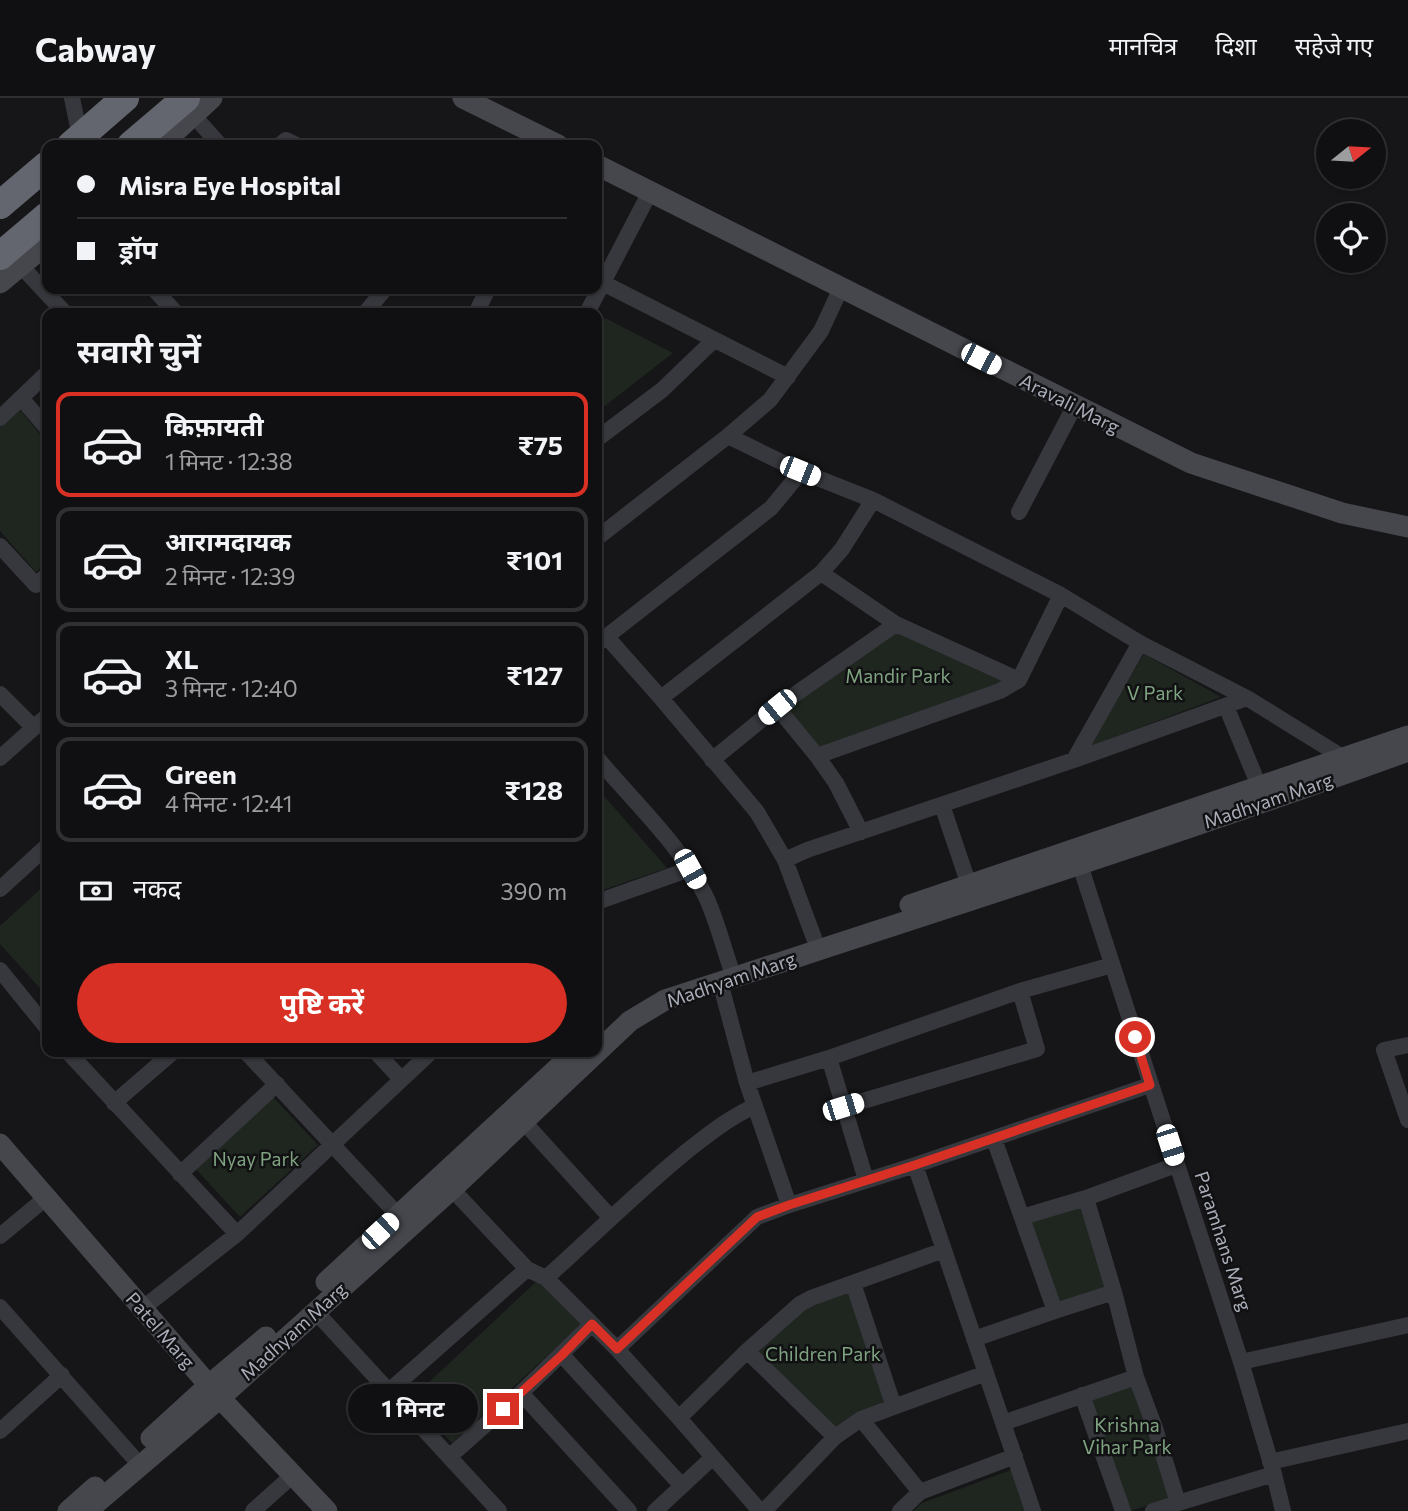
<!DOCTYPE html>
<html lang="hi">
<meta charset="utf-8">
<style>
body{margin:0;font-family:Commissioner,"Noto Sans Devanagari",sans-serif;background:#1e1e20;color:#f1f3f6;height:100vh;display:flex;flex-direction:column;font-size:26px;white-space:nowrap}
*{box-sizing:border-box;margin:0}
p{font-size:23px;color:#9c9d9f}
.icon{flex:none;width:38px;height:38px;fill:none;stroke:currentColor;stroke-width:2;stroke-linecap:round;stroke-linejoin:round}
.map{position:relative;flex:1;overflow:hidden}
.side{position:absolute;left:42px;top:210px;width:560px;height:749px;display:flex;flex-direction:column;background:#101012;border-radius:14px;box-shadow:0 2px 5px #0004,0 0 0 2px #303032}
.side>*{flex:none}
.banner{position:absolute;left:42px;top:42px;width:560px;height:154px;border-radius:14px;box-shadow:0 2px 5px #0004,0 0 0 2px #303032;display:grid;align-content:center;height:154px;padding:0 35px;background:#101012}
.needle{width:46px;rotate:72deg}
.buttons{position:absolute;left:1316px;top:21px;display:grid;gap:14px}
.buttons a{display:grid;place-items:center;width:70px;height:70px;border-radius:50%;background:#101012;box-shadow:0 2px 5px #0004,0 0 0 2px #303032;font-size:35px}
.end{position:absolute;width:32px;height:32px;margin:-16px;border:9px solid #d93025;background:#fff;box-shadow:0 0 0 4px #fff}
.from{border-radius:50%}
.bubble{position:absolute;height:49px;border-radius:24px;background:#101012;box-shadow:0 2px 5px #0004,0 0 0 2px #303032;font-size:23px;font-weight:700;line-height:49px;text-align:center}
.car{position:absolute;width:21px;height:42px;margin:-21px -10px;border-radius:9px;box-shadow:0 0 5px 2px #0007;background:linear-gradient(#fff 24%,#345 0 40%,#fff 0 76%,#345 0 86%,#fff 0)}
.banner b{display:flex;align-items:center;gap:24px;height:66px;font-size:26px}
.banner b+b{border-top:2px solid #303032}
.banner i{width:18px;height:18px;background:#f1f3f6}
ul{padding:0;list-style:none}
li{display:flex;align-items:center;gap:21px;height:105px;margin:0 14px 10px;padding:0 21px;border:4px solid #303032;border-radius:14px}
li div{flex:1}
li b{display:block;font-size:26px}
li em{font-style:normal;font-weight:700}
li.on{border-color:#d93025}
li>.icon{width:63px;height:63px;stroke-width:1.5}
h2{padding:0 35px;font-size:32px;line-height:84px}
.pay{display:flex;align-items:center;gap:18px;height:77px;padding:0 35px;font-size:26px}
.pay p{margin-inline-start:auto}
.primary-button{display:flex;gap:14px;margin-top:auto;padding:14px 35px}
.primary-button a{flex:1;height:80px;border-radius:42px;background:#d93025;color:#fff;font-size:28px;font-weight:700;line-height:80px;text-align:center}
header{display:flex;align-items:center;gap:42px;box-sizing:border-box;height:98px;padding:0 35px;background:#101012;border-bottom:2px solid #303032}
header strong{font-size:33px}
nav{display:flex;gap:38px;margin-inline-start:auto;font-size:24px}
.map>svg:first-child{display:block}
.green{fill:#1e261f}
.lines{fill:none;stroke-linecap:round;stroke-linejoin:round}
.street{stroke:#37383d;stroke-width:16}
.secondary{stroke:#45474d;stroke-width:21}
.highway{stroke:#63666e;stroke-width:28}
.route{stroke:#d93025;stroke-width:9}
.labels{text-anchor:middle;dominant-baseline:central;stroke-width:5;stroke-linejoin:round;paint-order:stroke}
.street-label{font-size:19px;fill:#a8adb8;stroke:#111113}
.park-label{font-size:19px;fill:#7fa381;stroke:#111113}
</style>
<header>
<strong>Cabway</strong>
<nav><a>मानचित्र</a><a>दिशा</a><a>सहेजे गए</a></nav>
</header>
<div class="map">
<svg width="1408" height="1413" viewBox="0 0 1408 1413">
<rect width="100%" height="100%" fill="#161618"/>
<!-- green -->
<path class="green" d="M 605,220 L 673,255 L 597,314 L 597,236 Z
M 19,311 L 47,344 L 47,465 L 36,474 L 0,433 L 0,328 Z
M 896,526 L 1019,582 L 817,658 L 777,609 Z
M 1144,556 L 1221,599 L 1088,649 Z
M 597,690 L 667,770 L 597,794 Z
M 47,785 L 47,898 L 0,846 L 0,828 Z
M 273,999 L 318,1047 L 240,1119 L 196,1071 Z
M 1086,1100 L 1110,1194 L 1054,1211 L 1024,1124 Z
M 539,1181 L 584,1224 L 452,1345 L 411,1301 Z
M 853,1185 L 894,1309 L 835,1339 L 747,1253 L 800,1206 Z
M 1133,1286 L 1171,1400 L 1130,1413 L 1091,1300 Z
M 1011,1372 L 1026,1413 L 913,1413 L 922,1405 Z"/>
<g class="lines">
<!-- street -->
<path class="street" d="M 72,0 L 80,39
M 194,18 L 220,47
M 280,47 L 286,42 L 296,47
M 21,168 L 65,215
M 603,185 L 788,279
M 154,191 L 176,215
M 365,215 L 385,191
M 476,215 L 488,191
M 587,215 L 650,94
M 21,300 L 47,330
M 0,320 L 47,275
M 728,338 L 800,373 L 873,402 L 1061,497 L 1140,545 L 1247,600 L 1344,660
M 597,341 L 662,292 L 714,242
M 1019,414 L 1075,307
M 597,440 L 728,338 L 770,302 L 821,233 L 841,190
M 0,448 L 36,487 L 47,477
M 821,475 L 896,526 L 1019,582
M 606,538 L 661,600 L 757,714 L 785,762 L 814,840
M 597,546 L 771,410 L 795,381 L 800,373
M 0,596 L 34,630
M 661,600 L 821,475 L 842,451 L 873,402
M 1226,608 L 1259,688
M 777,609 L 817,658 L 836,685 L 861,734
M 817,658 L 1000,593 L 1019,582 L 1061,497
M 0,660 L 47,618
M 597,660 C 634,704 679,745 705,797 C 717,821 724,853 734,879
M 712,662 L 777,609 L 896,526
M 1074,662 L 1247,600
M 942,707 L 969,787
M 785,762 L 807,752 L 1074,662 L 1140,545
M 1080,767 L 1241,1264 L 1274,1376 L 1283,1413
M 0,791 L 47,748
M 597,804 L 690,771
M 0,872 L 47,930
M 720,884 L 747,985 L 789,1107
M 1408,947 L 1384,952 L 1408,1022
M 68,954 L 237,1136
M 246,954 L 398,1117
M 376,954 L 401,981
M 829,960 L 866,1082
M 747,985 L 829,960 L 1020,893 L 1112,867
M 114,1005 L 173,954
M 843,1009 L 1037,951 L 1020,893
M 523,1023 L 611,1120
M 994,1041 L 1055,1213 L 1114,1194 L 1136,1279 L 1155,1330 L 1178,1405 L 1274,1376
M 915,1067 L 1033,1413
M 180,1076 L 277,986
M 452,1091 L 527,1171 L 546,1180 L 617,1251 L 679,1320 L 760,1413
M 1086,1100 L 1114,1194
M 1022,1119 L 1086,1100 L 1176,1067
M 0,1138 L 47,1099
M 546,1180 C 593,1138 638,1093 687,1053 C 709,1036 730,1019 755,1008
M 853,1185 L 894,1309
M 0,1209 L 132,1358
M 143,1210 L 237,1136 L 431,954
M 315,1213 L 499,1413
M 974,1241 L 1055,1213
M 617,1251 L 757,1119 L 789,1107 L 915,1067 L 1150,987
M 747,1253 L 835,1339
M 562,1257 L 682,1388
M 1241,1264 L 1408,1227
M 389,1293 L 527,1171
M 521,1295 L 629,1413
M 1082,1297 L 1123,1413
M 679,1320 L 747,1253 L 800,1206 L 811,1200 L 944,1152
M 861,1321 L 920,1394
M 1003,1325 L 1136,1279
M 0,1333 L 62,1277
M 449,1359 L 521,1295 L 592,1226
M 1270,1364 L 1408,1333
M 253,1413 L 293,1377
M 655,1413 L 712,1360
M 764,1413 L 835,1339 L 861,1321 L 986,1275
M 900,1413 L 920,1394 L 1015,1358
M 1153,1413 L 1178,1405"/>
<!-- secondary -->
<path class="secondary" d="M 463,0 L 558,47
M 161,47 L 212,0
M 597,67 L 1191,365 L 1342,415 L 1408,429
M 0,185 L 47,146
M 910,807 L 1408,638
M 0,1046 L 220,1300 L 327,1413
M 326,1184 L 575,954
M 151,1340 L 209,1287 L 266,1239
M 68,1413 L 95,1389
M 87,1413 L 220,1300 L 452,1091 L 630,923 L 665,902 C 913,821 1162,742 1408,653"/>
<!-- highway -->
<path class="highway" d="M 71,47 L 125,0
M 131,47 L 186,0
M 0,107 L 47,67
M 0,158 L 47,118"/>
</g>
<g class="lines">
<!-- route -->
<path class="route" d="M 503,1311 L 562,1257 L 592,1226 L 617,1251 L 757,1119 L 789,1107 L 915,1067 L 1150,987 L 1135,939"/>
</g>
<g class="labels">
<!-- street labels -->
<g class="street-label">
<text transform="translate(1070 305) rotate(27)">Aravali Marg</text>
<text transform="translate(1268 702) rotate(-19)">Madhyam Marg</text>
<text transform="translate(731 881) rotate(-19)">Madhyam Marg</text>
<text transform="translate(1224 1143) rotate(72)">Paramhans Marg</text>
<text transform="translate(161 1232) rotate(49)">Patel Marg</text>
<text transform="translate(293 1233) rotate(-42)">Madhyam Marg</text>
</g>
<!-- park labels -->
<g class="park-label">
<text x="898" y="577">Mandir Park</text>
<text x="1155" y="594">V Park</text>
<text x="256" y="1060">Nyay Park</text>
<text x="823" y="1255">Children Park</text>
<text x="1127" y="1326">Krishna<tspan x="1127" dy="22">Vihar Park</tspan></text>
</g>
</g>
</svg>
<div class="buttons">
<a><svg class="needle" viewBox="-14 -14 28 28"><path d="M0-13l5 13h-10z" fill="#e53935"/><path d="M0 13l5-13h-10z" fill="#9c9d9f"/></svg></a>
<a><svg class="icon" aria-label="locate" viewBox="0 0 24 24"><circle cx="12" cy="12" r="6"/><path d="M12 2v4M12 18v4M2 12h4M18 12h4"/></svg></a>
</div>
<i class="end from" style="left:1135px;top:939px"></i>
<i class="end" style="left:503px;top:1311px"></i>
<div class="bubble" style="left:348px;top:1286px;width:130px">1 मिनट</div>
<i class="car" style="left:981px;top:261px;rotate:117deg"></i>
<i class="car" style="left:800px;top:373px;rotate:112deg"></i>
<i class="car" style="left:777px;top:609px;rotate:231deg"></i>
<i class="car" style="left:690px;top:771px;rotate:151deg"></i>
<i class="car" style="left:843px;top:1009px;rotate:73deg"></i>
<i class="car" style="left:1170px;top:1047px;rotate:162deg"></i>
<i class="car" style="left:380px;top:1133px;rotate:47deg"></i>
<div class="banner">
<b><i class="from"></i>Misra Eye Hospital</b>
<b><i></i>ड्रॉप</b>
</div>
<section class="side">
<h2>सवारी चुनें</h2>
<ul>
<li class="on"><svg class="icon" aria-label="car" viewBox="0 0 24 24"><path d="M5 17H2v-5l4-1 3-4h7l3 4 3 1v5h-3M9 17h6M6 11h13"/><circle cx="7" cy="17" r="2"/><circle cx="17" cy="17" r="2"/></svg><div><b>किफ़ायती</b><p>1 मिनट · 12:38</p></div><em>₹75</em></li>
<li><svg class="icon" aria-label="car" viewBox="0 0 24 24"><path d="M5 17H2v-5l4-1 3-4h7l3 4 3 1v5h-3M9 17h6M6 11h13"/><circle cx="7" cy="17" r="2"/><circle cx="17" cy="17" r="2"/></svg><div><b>आरामदायक</b><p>2 मिनट · 12:39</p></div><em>₹101</em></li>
<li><svg class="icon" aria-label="car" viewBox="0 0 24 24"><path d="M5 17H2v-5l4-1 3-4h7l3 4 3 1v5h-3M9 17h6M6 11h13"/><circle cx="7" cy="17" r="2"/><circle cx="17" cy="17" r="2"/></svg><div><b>XL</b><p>3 मिनट · 12:40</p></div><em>₹127</em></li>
<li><svg class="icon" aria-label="car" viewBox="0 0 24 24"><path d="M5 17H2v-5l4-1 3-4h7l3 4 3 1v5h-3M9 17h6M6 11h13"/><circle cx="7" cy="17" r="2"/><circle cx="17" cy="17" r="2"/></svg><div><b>Green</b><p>4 मिनट · 12:41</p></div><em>₹128</em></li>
</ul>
<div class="pay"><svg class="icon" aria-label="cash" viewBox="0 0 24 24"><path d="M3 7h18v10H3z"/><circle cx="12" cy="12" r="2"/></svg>नकद<p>390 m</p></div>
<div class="primary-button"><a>पुष्टि करें</a></div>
</section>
</div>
